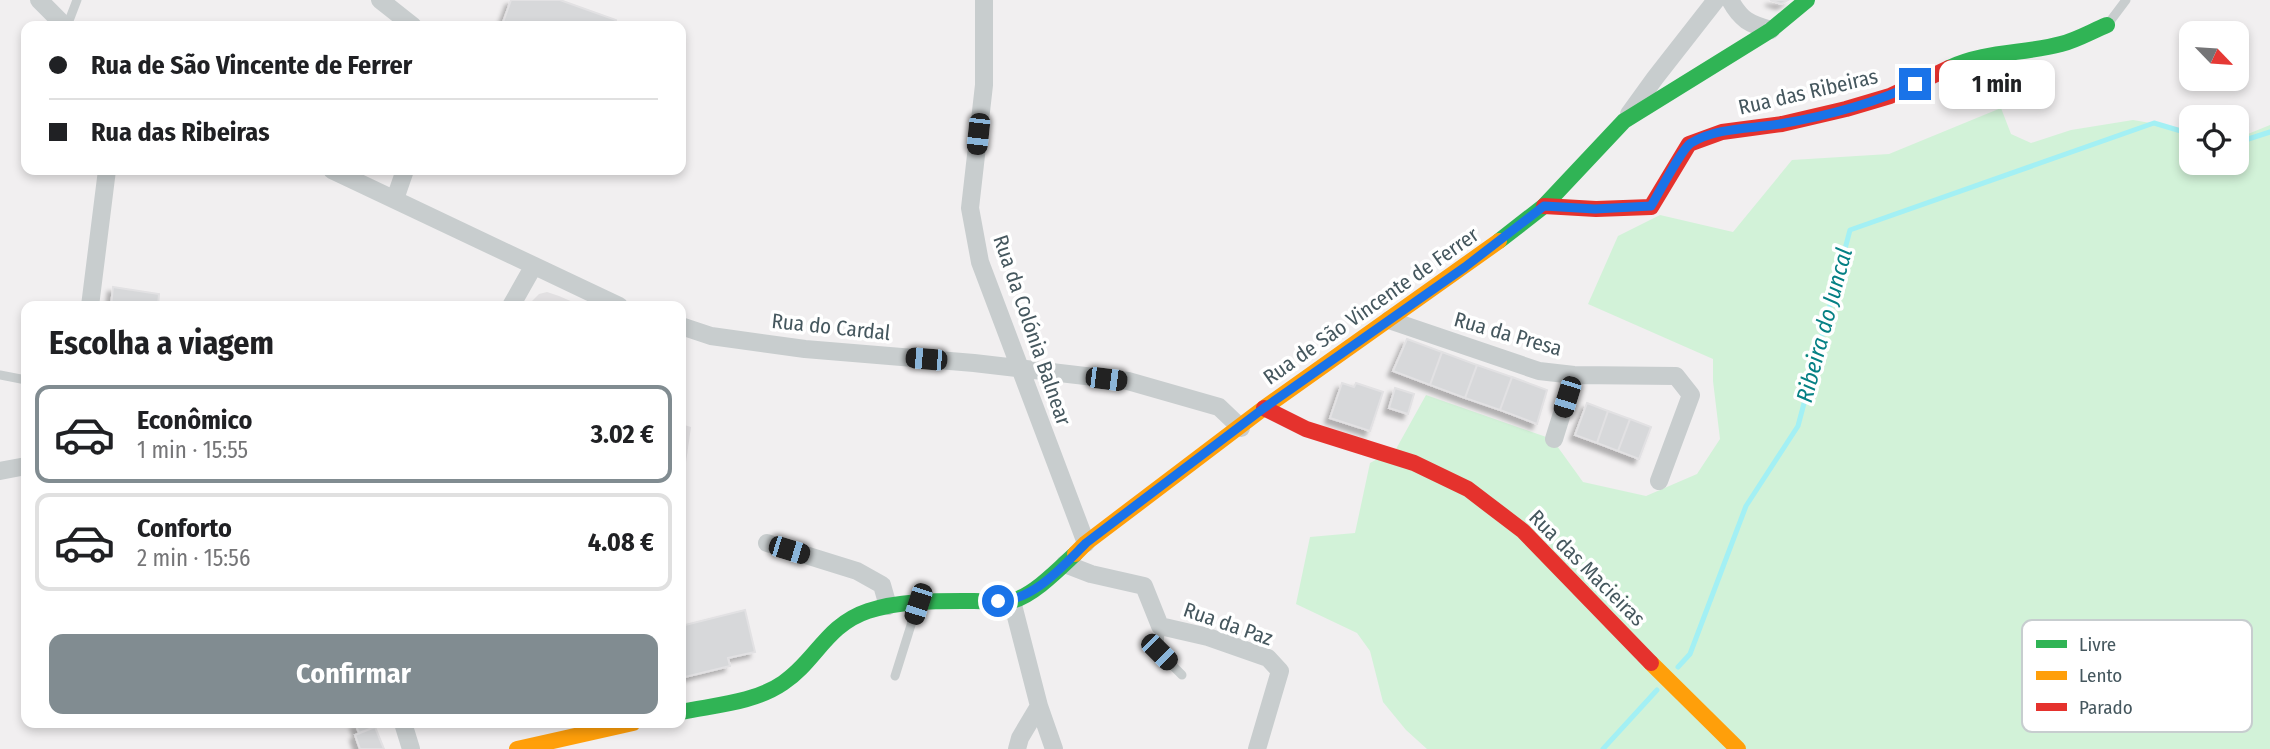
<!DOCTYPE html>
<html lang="pt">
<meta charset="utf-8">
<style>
body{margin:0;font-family:"Fira Sans Condensed",sans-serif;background:#f2f2f2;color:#202124;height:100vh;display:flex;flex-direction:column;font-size:26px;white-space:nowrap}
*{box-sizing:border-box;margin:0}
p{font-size:23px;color:#757577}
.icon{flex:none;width:38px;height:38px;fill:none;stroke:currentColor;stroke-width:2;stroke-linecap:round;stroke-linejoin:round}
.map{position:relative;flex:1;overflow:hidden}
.details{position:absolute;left:21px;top:301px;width:665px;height:427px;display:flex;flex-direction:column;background:#fff;border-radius:14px;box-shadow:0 4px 10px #0003}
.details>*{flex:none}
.hud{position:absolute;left:21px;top:21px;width:665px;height:154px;border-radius:14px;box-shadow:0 4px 10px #0003;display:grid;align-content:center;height:154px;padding:0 28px;background:#fff}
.needle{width:46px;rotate:115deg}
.controls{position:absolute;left:2179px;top:21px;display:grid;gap:14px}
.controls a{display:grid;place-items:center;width:70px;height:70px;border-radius:14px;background:#fff;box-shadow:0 4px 10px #0003;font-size:35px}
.end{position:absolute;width:32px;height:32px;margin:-16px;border:9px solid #1a73e8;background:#fff;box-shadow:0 0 0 4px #fff}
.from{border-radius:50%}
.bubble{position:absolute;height:49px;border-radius:14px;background:#fff;box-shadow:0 4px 10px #0003;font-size:23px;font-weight:700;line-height:49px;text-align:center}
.car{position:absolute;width:21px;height:42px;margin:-21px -10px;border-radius:9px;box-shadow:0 0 5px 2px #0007;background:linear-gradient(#222 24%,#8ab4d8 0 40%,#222 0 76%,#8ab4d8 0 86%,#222 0)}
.hud b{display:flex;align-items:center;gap:24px;height:66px;font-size:26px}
.hud b+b{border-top:2px solid #e0e0e0}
.hud i{width:18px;height:18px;background:#202124}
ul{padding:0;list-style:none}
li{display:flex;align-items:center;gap:21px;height:98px;margin:0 14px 10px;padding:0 14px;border:4px solid #e0e0e0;border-radius:14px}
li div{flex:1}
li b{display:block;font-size:26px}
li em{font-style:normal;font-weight:700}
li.active{border-color:#818c91}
li>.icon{width:63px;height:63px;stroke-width:1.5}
h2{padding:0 28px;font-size:32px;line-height:84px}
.action{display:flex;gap:14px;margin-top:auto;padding:14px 28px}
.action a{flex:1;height:80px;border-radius:14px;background:#818c91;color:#fff;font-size:28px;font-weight:700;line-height:80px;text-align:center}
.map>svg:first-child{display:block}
.education{fill:#e2e0e2}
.green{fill:#d2f2d8}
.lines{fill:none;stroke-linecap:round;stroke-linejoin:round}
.stream{stroke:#a3f0f4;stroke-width:5}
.building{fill:#d7d8da;stroke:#e2e1e3;stroke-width:2;filter:url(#shadow)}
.lane{stroke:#c8cdce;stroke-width:9}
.street{stroke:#c8cdce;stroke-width:18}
.fast{stroke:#30b455;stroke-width:16}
.slow{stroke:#ff9f0a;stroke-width:16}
.jam{stroke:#e5322d;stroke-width:16}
.route{stroke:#1a73e8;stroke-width:9}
.labels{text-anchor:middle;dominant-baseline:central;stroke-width:7;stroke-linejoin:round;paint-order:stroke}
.street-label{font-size:21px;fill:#45575e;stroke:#fff}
.water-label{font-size:23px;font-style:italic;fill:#058084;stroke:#fff}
.key{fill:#fff;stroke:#c7cdcf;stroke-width:2}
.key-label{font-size:19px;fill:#45575e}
</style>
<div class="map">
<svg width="2270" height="749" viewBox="0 0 2270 749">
<defs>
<filter id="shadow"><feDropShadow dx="-5" dy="5" stdDeviation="2" flood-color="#0004"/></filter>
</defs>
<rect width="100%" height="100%" fill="#f1eff0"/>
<!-- education -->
<path class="education" d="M 547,292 L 559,296 L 582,306 L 527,306 L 539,294 Z
M 681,424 L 691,427 L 681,498 Z"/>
<!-- green -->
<path class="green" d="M 2001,108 L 2011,134 L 2031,143 L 2071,130 L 2133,120 L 2191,130 L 2191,163 L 2236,163 L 2237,136 L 2243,136 L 2270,125 L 2270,749 L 1427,749 L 1406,730 L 1383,702 L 1370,651 L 1357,633 L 1296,604 L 1310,537 L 1355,533 L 1370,463 L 1396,449 L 1426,395 L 1552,439 L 1583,482 L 1646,496 L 1697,474 L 1720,439 L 1713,381 L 1713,359 L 1588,304 L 1618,236 L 1660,215 L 1733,232 L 1792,160 L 1889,154 Z"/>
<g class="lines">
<!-- stream -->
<path class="stream" d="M 2236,143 L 2270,132
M 1678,667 L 1690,654 L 1746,506 L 1798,426 L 1850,230 L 2154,123 L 2191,134
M 1603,749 L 1657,690"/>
</g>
<!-- building -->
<path class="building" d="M 511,0 L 560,0 L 616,20 L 614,26 L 506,26 L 502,25 Z
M 1770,0 L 1788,0 L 1781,4 Z
M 113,287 L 159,294 L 158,306 L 111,306 Z
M 1407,339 L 1442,352 L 1430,385 L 1393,371 Z
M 1442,352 L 1477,365 L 1465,398 L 1430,385 Z
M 1477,365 L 1512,377 L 1500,410 L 1465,398 Z
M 1512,377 L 1547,390 L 1537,424 L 1500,410 Z
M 1342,383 L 1354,387 L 1356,383 L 1383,392 L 1370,431 L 1330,418 Z
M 1395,388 L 1414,394 L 1408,414 L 1389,408 Z
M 1587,403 L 1608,411 L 1597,443 L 1575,435 Z
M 1608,411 L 1630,419 L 1618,451 L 1597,443 Z
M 1630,419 L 1651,427 L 1639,459 L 1618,451 Z
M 745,610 L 755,652 L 728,658 L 730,666 L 681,678 L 681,626 Z
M 355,723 L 374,723 L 375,727 L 359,733 Z
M 375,727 L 384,749 L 360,749 L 355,735 Z"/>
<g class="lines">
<!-- lane -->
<path class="lane" d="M 2108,24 L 2126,0
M 67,26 L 77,0
M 0,375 L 26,380
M 1160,626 L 1159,652 L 1182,675
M 895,676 L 917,606"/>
<!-- street -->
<path class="street" d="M 39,0 L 65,26
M 380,0 L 413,26
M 984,0 L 984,85 L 970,208 L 980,262 L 1086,543
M 1730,0 C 1741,20 1749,24 1771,30
M 1629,114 L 1655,78 L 1716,0
M 332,170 L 619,306
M 395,199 L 405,170
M 90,306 L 107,170
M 511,306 L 533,267
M 1389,320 L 1539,371 L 1574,375 L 1676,376 L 1691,395 L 1659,481
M 681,326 L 711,336 L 805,349 L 974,363 L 1128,381 L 1219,407 L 1241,428
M 1554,439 L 1574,375
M 0,471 L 26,466
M 767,543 L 857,571 L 882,585 L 888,606
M 1065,564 L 1091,574 L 1144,586 L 1160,626 L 1208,637 L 1268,658 L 1280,671 L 1257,749
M 1012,601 L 1039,706 L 1054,749
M 403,723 L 411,749
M 1017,749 L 1020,738 L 1039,706"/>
<!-- fast -->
<path class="fast" d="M 1949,68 C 1985,51 2024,54 2061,44 C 2077,40 2092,31 2107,25
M 1499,241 L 1544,206 L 1624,121 L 1771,30 L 1807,0
M 681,712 C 714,705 754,703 783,683 C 816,661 826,625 868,611 C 901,600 939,601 974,601 C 985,601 1000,603 1011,601 C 1032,597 1060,568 1075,554"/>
<!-- slow -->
<path class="slow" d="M 1075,554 L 1086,543 L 1264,408 L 1499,241
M 1651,663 L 1738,749
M 517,749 L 633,723"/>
<!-- jam -->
<path class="jam" d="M 1544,206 L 1596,209 L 1651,207 L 1689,144 L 1722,132 L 1782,124 L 1846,109 L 1890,96 L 1949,68
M 1264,408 L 1306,429 L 1414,463 L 1468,489 L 1523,531 L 1651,663"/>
</g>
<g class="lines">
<!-- route -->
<path class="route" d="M 998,601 C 1033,601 1063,566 1086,543 L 1264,408 L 1465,267 L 1544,206 L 1595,209 L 1651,206 C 1658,195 1682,148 1691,143 C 1717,127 1752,129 1780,124 C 1826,116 1873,104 1915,84"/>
</g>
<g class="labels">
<!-- street labels -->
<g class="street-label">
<text transform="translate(1808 92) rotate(-13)">Rua das Ribeiras</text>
<text transform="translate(1371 306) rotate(-35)">Rua de São Vincente de Ferrer</text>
<text transform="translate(831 327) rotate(6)">Rua do Cardal</text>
<text transform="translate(1032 330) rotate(71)">Rua da Colónia Balnear</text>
<text transform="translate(1508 334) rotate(16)">Rua da Presa</text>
<text transform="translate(1587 568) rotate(45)">Rua das Macieiras</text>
<text transform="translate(1228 624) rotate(19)">Rua da Paz</text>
</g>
<!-- water labels -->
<g class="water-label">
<text transform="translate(1824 325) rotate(-75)">Ribeira do Juncal</text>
</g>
</g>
<!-- legend -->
<rect x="2022" y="620" width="230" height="112" rx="10" class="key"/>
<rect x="2036" y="640" width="31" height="8" fill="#30b455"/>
<rect x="2036" y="671" width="31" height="9" fill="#ff9f0a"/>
<rect x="2036" y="703" width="31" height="8" fill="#e5322d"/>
<g class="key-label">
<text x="2079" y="651">Livre</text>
<text x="2079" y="682">Lento</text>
<text x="2079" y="714">Parado</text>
</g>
</svg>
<div class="controls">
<a><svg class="needle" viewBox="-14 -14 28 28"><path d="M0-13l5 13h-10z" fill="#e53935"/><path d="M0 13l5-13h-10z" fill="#757577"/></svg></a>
<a><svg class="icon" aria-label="locate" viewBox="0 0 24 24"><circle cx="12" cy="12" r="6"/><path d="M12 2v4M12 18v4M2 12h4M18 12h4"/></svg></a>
</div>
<i class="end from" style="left:998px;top:601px"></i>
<i class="end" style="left:1915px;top:84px"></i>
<div class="bubble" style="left:1939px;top:60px;width:116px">1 min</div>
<i class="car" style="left:978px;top:134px;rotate:186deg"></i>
<i class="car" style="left:926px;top:359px;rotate:275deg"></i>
<i class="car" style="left:1106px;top:379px;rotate:97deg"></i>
<i class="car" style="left:1567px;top:397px;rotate:197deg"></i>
<i class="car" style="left:789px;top:550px;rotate:107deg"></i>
<i class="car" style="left:918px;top:604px;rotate:198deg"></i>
<i class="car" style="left:1159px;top:652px;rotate:135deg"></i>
<div class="hud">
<b><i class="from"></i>Rua de São Vincente de Ferrer</b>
<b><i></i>Rua das Ribeiras</b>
</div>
<section class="details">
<h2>Escolha a viagem</h2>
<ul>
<li class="active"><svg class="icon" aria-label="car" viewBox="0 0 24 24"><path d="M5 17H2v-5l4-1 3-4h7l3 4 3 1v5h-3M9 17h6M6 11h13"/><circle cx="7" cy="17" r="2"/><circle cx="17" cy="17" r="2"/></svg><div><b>Econômico</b><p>1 min · 15:55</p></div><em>3.02 €</em></li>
<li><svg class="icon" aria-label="car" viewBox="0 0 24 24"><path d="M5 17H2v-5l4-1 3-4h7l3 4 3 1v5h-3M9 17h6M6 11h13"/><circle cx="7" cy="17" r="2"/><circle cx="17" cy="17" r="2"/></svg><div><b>Conforto</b><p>2 min · 15:56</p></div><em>4.08 €</em></li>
</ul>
<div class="action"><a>Confirmar</a></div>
</section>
</div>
